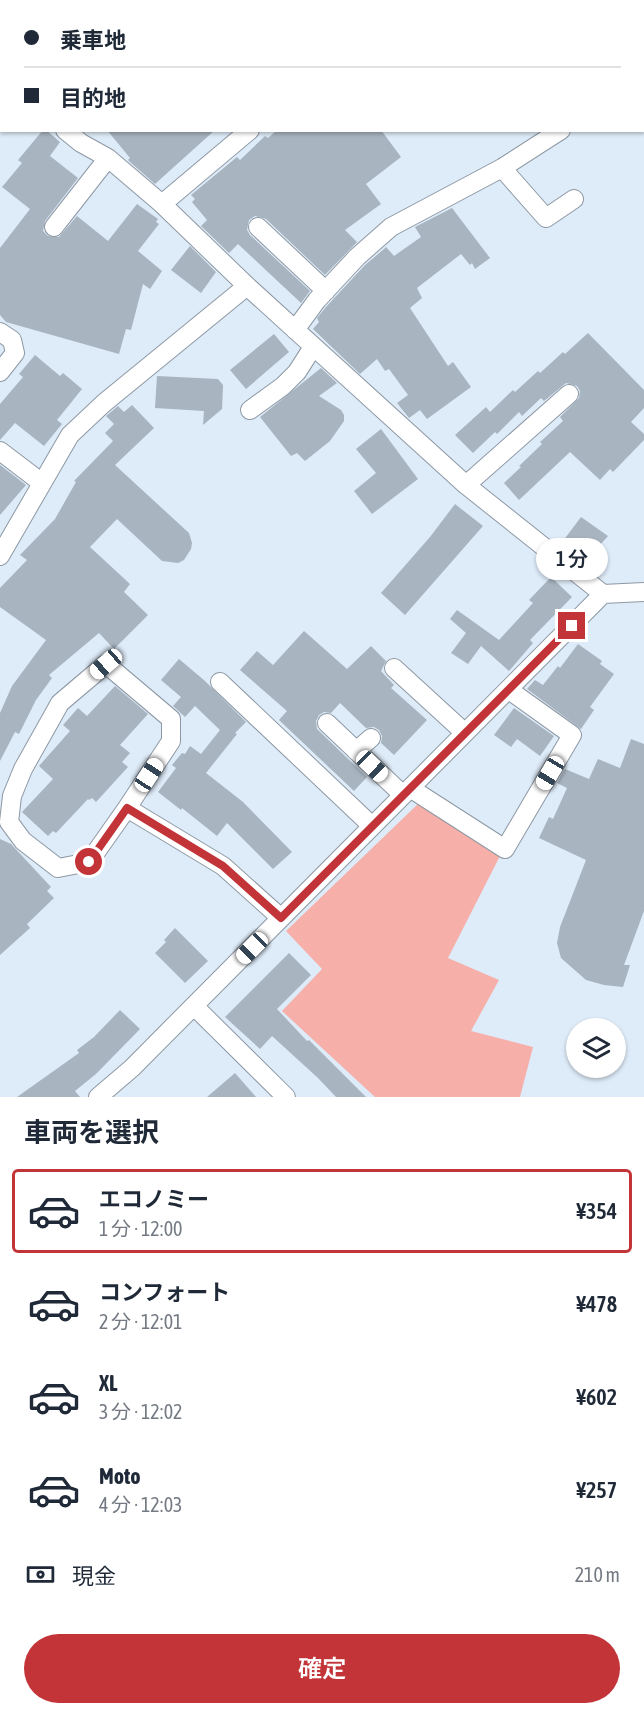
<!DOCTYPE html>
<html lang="ja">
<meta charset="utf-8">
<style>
body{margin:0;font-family:"Asap Condensed","Noto Sans JP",sans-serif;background:#f2f2f3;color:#1f2937;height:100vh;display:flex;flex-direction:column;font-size:22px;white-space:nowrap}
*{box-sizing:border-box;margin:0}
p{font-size:20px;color:#747a83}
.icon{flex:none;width:33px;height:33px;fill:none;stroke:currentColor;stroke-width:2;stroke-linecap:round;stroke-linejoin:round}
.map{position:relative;height:1097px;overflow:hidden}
.panel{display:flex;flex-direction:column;background:#fff;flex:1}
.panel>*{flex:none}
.top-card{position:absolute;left:0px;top:0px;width:645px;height:132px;box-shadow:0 2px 4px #0004;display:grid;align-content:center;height:132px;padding:0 24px;background:#fff}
.fabs{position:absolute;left:566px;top:1018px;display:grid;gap:12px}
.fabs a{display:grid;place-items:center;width:60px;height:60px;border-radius:50%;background:#fff;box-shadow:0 2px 4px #0004;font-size:30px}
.end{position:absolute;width:27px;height:27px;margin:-14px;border:8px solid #c33438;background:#fff;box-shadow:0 0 0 3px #fff}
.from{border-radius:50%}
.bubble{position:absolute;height:42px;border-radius:21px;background:#fff;box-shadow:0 2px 4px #0004;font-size:20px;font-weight:600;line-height:42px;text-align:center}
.car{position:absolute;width:18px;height:36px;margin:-18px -9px;border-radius:8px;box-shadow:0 0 4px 2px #0007;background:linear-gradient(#fff 24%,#345 0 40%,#fff 0 76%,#345 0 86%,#fff 0)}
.top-card b{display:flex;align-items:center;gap:21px;height:57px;font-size:22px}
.top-card b+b{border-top:2px solid #e0e1e3}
.top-card i{width:15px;height:15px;background:#1f2937}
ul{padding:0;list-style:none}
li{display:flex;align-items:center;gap:18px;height:84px;margin:0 12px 9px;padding:0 12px;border:3px solid transparent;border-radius:6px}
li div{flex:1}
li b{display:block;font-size:22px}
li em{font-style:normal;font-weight:600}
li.on{border-color:#c33438}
li>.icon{width:54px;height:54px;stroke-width:1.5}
h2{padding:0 24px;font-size:27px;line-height:72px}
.pay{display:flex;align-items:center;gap:15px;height:66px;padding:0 24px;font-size:22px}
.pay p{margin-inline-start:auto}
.primary-button{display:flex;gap:12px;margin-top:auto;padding:12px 24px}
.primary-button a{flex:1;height:69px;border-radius:36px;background:#c33438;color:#fff;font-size:24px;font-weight:600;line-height:69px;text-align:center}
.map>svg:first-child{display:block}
.green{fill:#f7afa9}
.building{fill:#a8b4c0}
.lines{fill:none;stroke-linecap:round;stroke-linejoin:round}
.street-casing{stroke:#8d98a4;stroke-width:20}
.street{stroke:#fff;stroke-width:18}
.route{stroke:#c33438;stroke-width:8}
</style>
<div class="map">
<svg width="644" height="1097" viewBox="0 0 644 1097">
<rect width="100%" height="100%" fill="#deebf8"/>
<!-- green -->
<path class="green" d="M 420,802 L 501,854 L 448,958 L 499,980 L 471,1031 L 533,1047 L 520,1097 L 375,1097 L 282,1011 L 322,969 L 286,931 Z"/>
<!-- building -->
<path class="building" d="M 43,130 L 46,130 L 60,142 L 50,156 L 78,178 L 45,221 L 43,231 L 48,236 L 59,237 L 77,216 L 108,241 L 137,204 L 158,219 L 156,222 L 159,224 L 138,251 L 162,271 L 150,289 L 143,284 L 131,330 L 126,329 L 119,354 L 6,322 L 0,315 L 0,248 L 30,209 L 2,187 L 22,163 L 18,160 Z
M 107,130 L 215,130 L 155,184 L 130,162 L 128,160 L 130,158 Z
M 277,130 L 381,130 L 401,157 L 366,184 L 381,204 L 345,230 L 357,242 L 325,275 L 266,219 L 255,216 L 249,220 L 247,230 L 250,235 L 310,291 L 301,303 L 238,244 L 229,253 L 201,226 L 207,220 L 192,202 L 195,199 L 191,195 L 237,157 L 240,160 L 265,136 L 268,138 Z
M 452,208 L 490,258 L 475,269 L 472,263 L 470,265 L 461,254 L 417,288 L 422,298 L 410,308 L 448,366 L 453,362 L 471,387 L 427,419 L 420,410 L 409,418 L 397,403 L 408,395 L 389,369 L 385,371 L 377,359 L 360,374 L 313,329 L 319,322 L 317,318 L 326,307 L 365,265 L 384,249 L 386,247 L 394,256 L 421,237 L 415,227 Z
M 190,246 L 216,272 L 201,293 L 171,270 Z
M 588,333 L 644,390 L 644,408 L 631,422 L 644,434 L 644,440 L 613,472 L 610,469 L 600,480 L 570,452 L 519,500 L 504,483 L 521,467 L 519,466 L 542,444 L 540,442 L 563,421 L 560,417 L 579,398 L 580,391 L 577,386 L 566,383 L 544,401 L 541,398 L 522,416 L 519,412 L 497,434 L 495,432 L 473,453 L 455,435 L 486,407 L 490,412 L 513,390 L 515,392 L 538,371 L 540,373 L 563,352 L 565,354 Z
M 274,334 L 289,352 L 246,389 L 230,370 Z
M 35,355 L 60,376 L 63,373 L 82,389 L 57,420 L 62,424 L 44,446 L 15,423 L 0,440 L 0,404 L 23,377 L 19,374 Z
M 321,368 L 337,383 L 319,396 L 341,410 L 344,415 L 344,421 L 330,441 L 305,461 L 297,453 L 291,456 L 260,417 Z
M 157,376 L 218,379 L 223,385 L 222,409 L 203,425 L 204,411 L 155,408 Z
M 132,405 L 154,428 L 115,465 L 189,533 L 192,543 L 191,549 L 184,560 L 178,563 L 162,561 L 117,519 L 90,547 L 130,584 L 124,592 L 148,615 L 114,649 L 99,633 L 49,675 L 52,678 L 36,700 L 19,734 L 15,732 L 0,761 L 0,713 L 12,686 L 46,640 L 0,607 L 0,588 L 27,560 L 20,555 L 55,519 L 76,482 L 74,481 L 113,441 L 105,433 L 114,424 L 106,416 L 118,406 L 124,412 Z
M 381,429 L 418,479 L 372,514 L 354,491 L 376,473 L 356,449 Z
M 0,465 L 26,485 L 0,515 Z
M 455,504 L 483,526 L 405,615 L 381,593 L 430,537 Z
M 581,517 L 608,536 L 583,564 L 560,545 Z
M 551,577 L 572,597 L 530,640 L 533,643 L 509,671 L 481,646 L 468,664 L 451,653 L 466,633 L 450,619 L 457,610 L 499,640 L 533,603 L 529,600 Z
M 304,631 L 347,669 L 371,646 L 386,661 L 381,671 L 394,685 L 391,688 L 427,720 L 394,755 L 381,743 L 382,736 L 379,730 L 374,727 L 366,728 L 340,703 L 331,713 L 324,712 L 319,715 L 316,721 L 317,729 L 367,777 L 354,791 L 279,720 L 287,711 L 240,670 L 257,651 L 273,665 Z
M 578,644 L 602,661 L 600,664 L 614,674 L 590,707 L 594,710 L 581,729 L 527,689 L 535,680 L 543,685 L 558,666 L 560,668 Z
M 179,659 L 205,681 L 246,722 L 235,733 L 237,734 L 206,773 L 243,802 L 292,852 L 273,869 L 227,823 L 217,836 L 182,808 L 181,810 L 158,792 L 176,768 L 172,765 L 182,753 L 185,754 L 190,746 L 201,754 L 220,730 L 195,706 L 185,717 L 173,706 L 181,697 L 161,680 Z
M 115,686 L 148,714 L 120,745 L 130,753 L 122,762 L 128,767 L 96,802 L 92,798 L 89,800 L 88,799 L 56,833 L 53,831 L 48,836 L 22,812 L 53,779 L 39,766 L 70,731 L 63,725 L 78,708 L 87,716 Z
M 514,708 L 554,736 L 540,756 L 517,739 L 511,747 L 494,735 Z
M 631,739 L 644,744 L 644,911 L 624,965 L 630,965 L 623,987 L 604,985 L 586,980 L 561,958 L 557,943 L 560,927 L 586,860 L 539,838 L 549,817 L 553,819 L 567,788 L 557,783 L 565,769 L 589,779 L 598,759 L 620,768 Z
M 0,839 L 11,844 L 51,887 L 47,891 L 54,898 L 27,924 L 30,928 L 0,955 Z
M 175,928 L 208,961 L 185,983 L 155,953 L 166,942 L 164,940 Z
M 289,953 L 311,975 L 277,1009 L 307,1041 L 309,1040 L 366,1097 L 336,1097 L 318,1078 L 272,1036 L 260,1049 L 225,1017 Z
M 120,1010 L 140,1029 L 96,1074 L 75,1091 L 80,1097 L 17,1097 L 79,1053 L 77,1050 L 94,1037 Z
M 235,1073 L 256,1097 L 207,1097 Z"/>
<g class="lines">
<defs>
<path id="street" d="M 601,0 L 602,2
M 4,2 L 7,0
M 0,59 L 2,60
M 65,130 L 81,143 L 108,158 L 162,204 L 247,286 L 466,485 L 603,594 L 644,592
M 502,168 L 546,218 L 574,199
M 162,204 L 250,130
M 54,227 L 108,158
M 258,227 L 326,291
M 295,330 L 317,300 L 357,257 L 391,227 L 502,168 L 561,130
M 0,332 L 12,340 L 15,353 L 0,372
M 250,410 L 283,386 L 297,372 L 313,347
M 0,451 L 42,483
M 466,485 L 569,394
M 0,556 L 70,435 L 104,403 L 247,286
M 394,668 L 465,733
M 220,682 L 372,826
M 327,723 L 403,795
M 356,751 L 371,738
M 410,788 L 505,849 L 572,735 L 509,690
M 127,808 L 89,862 L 58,868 L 23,841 L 9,822 L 12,796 L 23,769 L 60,703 L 106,664 L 171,719 L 171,741 L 127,808 L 223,866 L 281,918
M 194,1006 L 286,1097
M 98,1097 L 132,1068 L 603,594"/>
</defs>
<!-- street casing -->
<use href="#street" class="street-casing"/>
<!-- street -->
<use href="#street" class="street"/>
</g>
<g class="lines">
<!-- route -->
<path class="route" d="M 89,862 L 127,808 L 223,866 L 281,918 L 572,626"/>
</g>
</svg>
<div class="fabs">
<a><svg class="icon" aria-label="layers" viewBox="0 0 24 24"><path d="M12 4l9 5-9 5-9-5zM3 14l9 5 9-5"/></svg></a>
</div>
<i class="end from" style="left:89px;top:862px"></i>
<i class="end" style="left:572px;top:626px"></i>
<div class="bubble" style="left:536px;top:538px;width:72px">1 分</div>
<i class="car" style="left:106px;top:664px;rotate:229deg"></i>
<i class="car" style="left:372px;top:766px;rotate:134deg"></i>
<i class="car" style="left:550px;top:773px;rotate:211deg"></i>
<i class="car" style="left:149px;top:775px;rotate:33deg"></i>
<i class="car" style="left:252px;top:948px;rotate:225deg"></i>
<div class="top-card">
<b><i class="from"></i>乗車地</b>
<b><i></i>目的地</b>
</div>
</div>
<section class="panel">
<h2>車両を選択</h2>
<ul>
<li class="on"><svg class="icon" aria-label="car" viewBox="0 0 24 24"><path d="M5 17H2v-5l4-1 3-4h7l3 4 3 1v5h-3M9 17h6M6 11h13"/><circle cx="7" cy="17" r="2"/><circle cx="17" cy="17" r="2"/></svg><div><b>エコノミー</b><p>1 分 · 12:00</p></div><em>¥354</em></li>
<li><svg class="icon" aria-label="car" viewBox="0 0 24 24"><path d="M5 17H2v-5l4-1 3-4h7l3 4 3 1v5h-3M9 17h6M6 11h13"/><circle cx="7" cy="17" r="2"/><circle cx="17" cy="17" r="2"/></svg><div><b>コンフォート</b><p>2 分 · 12:01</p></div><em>¥478</em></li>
<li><svg class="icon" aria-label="car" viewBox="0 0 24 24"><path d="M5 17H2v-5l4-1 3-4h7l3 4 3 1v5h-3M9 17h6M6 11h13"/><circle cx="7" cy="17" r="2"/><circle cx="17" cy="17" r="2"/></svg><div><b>XL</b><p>3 分 · 12:02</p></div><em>¥602</em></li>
<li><svg class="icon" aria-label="car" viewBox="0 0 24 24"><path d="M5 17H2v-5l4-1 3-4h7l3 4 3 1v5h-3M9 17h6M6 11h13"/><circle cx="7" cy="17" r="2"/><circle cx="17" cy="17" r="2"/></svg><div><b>Moto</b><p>4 分 · 12:03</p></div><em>¥257</em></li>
</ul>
<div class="pay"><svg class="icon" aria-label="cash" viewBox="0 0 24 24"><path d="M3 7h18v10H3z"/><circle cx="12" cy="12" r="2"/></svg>現金<p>210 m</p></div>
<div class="primary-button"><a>確定</a></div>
</section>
